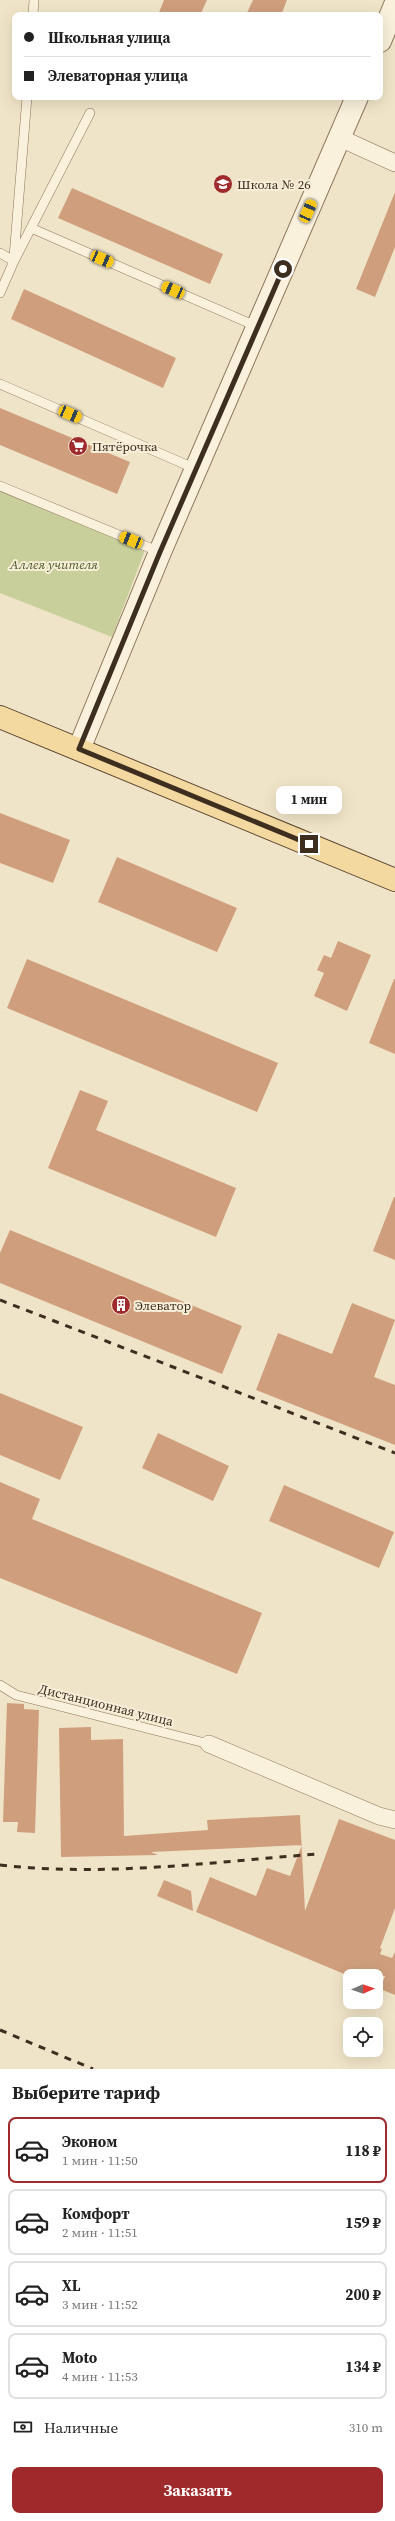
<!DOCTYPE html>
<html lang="ru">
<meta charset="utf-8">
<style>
body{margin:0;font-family:"Source Serif 4",serif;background:#f6f6f6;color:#222;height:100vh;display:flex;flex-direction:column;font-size:15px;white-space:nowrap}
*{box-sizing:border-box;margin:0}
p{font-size:13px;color:#767676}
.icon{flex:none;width:22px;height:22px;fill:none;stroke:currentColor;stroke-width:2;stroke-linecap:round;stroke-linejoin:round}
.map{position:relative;height:2069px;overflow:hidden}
.panel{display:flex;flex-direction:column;background:#fff;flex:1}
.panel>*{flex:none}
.top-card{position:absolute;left:12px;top:12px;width:371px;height:88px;border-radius:8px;box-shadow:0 4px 16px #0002;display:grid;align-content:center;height:88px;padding:0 12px;background:#fff}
.needle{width:26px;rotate:88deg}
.controls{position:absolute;left:343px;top:1969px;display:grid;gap:8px}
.controls a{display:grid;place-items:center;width:40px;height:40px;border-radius:8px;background:#fff;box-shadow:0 4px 16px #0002;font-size:20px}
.end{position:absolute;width:18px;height:18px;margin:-9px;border:5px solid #3d2e20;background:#fff;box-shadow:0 0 0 2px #fff}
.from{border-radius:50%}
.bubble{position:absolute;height:28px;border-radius:8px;background:#fff;box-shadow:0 4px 16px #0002;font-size:13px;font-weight:700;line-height:28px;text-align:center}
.car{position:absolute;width:12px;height:24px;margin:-12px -6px;border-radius:5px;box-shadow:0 0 3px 1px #0007;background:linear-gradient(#f5c518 24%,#345 0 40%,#f5c518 0 76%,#345 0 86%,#f5c518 0)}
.top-card b{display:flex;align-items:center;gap:14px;height:38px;font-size:15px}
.top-card b+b{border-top:1px solid #e0e0e0}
.top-card i{width:10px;height:10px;background:#222}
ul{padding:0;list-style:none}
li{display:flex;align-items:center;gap:12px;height:66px;margin:0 8px 6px;padding:0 4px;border:2px solid #e0e0e0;border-radius:8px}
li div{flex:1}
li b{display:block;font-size:15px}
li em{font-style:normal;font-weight:700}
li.active{border-color:#9e2a2b}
li>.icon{width:36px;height:36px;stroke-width:1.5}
h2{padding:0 12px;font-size:18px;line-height:48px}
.pay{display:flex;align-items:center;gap:10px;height:44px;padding:0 12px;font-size:15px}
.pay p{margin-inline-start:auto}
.action{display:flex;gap:8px;margin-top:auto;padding:8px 12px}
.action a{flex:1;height:46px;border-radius:8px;background:#9e2a2b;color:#fff;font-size:16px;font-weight:700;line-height:46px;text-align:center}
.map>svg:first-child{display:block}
.green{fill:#c9cf9b}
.building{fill:#cf9f7d}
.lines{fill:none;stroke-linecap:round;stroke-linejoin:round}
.service-casing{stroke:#8d765c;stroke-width:10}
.minor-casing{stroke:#8d765c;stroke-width:18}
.tertiary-casing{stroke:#8d765c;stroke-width:24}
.primary-casing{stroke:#5b4430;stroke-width:24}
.service{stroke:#faf1dc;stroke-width:9}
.minor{stroke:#faf1dc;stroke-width:17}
.tertiary{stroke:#faf1dc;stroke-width:22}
.primary{stroke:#f3d9a0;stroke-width:22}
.rail{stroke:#3d2e20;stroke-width:3;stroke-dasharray:7 7;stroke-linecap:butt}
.route{stroke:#3d2e20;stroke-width:5}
.labels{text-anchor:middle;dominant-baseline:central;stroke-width:4;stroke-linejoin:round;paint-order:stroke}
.poi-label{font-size:13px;fill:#3d2e20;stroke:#f7eed8;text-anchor:start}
.park-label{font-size:13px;font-style:italic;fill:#4d5a26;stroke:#f7eed8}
.street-label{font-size:13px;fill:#3d2e20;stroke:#f7eed8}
</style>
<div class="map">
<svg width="395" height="2069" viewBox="0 0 395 2069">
<rect width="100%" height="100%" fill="#f0e4c8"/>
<!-- green -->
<path class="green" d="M 0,491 L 145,550 L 112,637 L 0,593 Z"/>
<!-- building -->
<path class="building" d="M 164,0 L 207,0 L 200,15 L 158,15 Z
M 253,0 L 287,0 L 281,15 L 246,15 Z
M 72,188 L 223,254 L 210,284 L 58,218 Z
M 395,192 L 395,247 L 375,297 L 356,289 Z
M 24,289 L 176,358 L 163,388 L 11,319 Z
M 0,408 L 130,462 L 117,494 L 0,445 Z
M 0,813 L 70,840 L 53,883 L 0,863 Z
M 117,857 L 237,908 L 217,952 L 98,902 Z
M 338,941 L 371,955 L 347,1011 L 314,996 L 324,973 L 317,970 L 324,955 L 331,958 Z
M 27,959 L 278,1063 L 257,1112 L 7,1008 Z
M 394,979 L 395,979 L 395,1054 L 369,1043 Z
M 80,1090 L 108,1101 L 96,1130 L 236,1188 L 216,1237 L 48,1168 Z
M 394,1197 L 395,1197 L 395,1260 L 373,1251 Z
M 10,1230 L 242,1326 L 222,1374 L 0,1283 L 0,1253 Z
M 352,1303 L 395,1320 L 374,1377 L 395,1385 L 395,1445 L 256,1390 L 278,1333 L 332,1354 Z
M 0,1393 L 83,1427 L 60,1480 L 0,1455 Z
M 158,1433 L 229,1466 L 213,1501 L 142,1468 Z
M 0,1482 L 40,1499 L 32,1519 L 262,1613 L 237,1674 L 0,1578 Z
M 284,1485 L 394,1532 L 379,1568 L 269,1521 Z
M 7,1703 L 24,1704 L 24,1709 L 39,1710 L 35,1833 L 17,1832 L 18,1822 L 3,1822 Z
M 91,1727 L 91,1740 L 123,1739 L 124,1836 L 208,1830 L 207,1820 L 300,1815 L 305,1911 L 339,1819 L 395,1840 L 395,1908 L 380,1948 L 382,1949 L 380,1954 L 392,1958 L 395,1952 L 395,1995 L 380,1989 L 385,1976 L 349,1976 L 196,1912 L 210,1877 L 256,1896 L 267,1868 L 290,1876 L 302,1845 L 151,1852 L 158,1855 L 61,1857 L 59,1728 Z
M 164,1880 L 191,1891 L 193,1911 L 157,1896 Z"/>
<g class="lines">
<defs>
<path id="service" d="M 33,15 L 34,0
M 31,228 L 258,327
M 0,253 L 14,261
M 14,257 L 27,97
M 0,293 L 14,261 L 90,113
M 0,384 L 196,469
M 0,486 L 160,552
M 0,1685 L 16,1695 L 209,1744"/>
<path id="minor" d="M 340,138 L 395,163
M 209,1744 L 379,1816 L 395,1820"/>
<path id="tertiary" d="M 380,41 L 395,5
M 79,749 L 160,552 L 357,97"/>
<path id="primary" d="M 0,717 L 395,880"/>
</defs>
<!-- service casing -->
<use href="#service" class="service-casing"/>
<!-- minor casing -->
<use href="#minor" class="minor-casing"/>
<!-- tertiary casing -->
<use href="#tertiary" class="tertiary-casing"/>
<!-- primary casing -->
<use href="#primary" class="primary-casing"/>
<!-- service -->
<use href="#service" class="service"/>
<!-- minor -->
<use href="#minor" class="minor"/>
<!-- tertiary -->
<use href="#tertiary" class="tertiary"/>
<!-- primary -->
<use href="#primary" class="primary"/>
<!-- rail -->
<path class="rail" d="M 0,1300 L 395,1453
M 0,1865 C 105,1877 212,1862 317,1854
M 0,2030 L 93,2069"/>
</g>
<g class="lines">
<!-- route -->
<path class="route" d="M 283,269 L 160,552 L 79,749 L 309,844"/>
</g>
<!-- icons -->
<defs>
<symbol id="school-disc" viewBox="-11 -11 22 22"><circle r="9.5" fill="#9e2a2b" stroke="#f7eed8"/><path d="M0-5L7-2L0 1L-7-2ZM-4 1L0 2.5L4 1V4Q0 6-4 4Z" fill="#fff"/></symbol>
<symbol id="supermarket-disc" viewBox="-11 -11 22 22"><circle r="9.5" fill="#9e2a2b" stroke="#f7eed8"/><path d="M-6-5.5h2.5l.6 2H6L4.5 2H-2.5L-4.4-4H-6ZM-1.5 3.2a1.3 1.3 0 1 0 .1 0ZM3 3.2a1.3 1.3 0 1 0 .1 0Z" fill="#fff"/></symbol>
<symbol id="building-disc" viewBox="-11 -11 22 22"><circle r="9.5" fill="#9e2a2b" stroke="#f7eed8"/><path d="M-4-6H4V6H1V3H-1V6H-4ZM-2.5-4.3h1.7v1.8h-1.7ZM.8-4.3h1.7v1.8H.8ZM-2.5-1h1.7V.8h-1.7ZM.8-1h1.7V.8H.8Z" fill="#fff"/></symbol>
</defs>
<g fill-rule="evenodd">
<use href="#school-disc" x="212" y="173" width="22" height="22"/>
<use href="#supermarket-disc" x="67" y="435" width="22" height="22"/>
<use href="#building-disc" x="110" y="1294" width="22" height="22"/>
</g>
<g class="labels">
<!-- poi labels -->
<g class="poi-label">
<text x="237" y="184">Школа № 26</text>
<text x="92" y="446">Пятёрочка</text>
<text x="135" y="1305">Элеватор</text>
</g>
<!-- park labels -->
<g class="park-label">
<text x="54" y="564">Аллея учителя</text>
</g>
<!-- street labels -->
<g class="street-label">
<text transform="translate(106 1705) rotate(14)">Дистанционная улица</text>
</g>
</g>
</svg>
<div class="controls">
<a><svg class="needle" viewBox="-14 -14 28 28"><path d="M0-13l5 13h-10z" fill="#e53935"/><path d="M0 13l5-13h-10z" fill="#767676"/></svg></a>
<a><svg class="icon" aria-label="locate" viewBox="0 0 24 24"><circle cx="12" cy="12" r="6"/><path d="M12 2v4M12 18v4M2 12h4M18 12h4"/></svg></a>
</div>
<i class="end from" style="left:283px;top:269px"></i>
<i class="end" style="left:309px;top:844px"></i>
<div class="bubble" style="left:276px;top:786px;width:66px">1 мин</div>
<i class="car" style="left:308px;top:211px;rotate:24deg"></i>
<i class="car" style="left:102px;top:259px;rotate:113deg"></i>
<i class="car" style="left:173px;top:290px;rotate:294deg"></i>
<i class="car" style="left:70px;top:414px;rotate:113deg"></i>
<i class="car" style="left:131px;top:540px;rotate:292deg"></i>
<div class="top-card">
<b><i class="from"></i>Школьная улица</b>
<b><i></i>Элеваторная улица</b>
</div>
</div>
<section class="panel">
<h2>Выберите тариф</h2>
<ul>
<li class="active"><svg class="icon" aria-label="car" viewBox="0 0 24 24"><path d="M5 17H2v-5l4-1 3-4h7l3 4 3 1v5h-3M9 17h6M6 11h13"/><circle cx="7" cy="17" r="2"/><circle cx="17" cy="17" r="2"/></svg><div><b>Эконом</b><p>1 мин · 11:50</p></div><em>118 ₽</em></li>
<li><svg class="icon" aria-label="car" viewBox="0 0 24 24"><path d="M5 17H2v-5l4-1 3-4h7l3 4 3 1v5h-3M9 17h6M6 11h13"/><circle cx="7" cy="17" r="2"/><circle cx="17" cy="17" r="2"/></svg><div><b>Комфорт</b><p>2 мин · 11:51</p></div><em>159 ₽</em></li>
<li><svg class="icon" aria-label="car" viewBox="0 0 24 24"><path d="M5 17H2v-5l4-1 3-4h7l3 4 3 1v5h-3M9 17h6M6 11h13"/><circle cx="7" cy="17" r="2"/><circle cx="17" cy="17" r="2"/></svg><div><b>XL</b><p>3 мин · 11:52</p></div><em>200 ₽</em></li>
<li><svg class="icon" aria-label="car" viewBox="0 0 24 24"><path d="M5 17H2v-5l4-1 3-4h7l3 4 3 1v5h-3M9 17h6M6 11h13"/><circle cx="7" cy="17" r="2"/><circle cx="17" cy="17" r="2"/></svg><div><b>Moto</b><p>4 мин · 11:53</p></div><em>134 ₽</em></li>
</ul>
<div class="pay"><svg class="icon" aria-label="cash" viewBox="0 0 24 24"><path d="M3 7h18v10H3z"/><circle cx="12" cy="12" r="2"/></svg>Наличные<p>310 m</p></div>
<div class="action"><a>Заказать</a></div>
</section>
